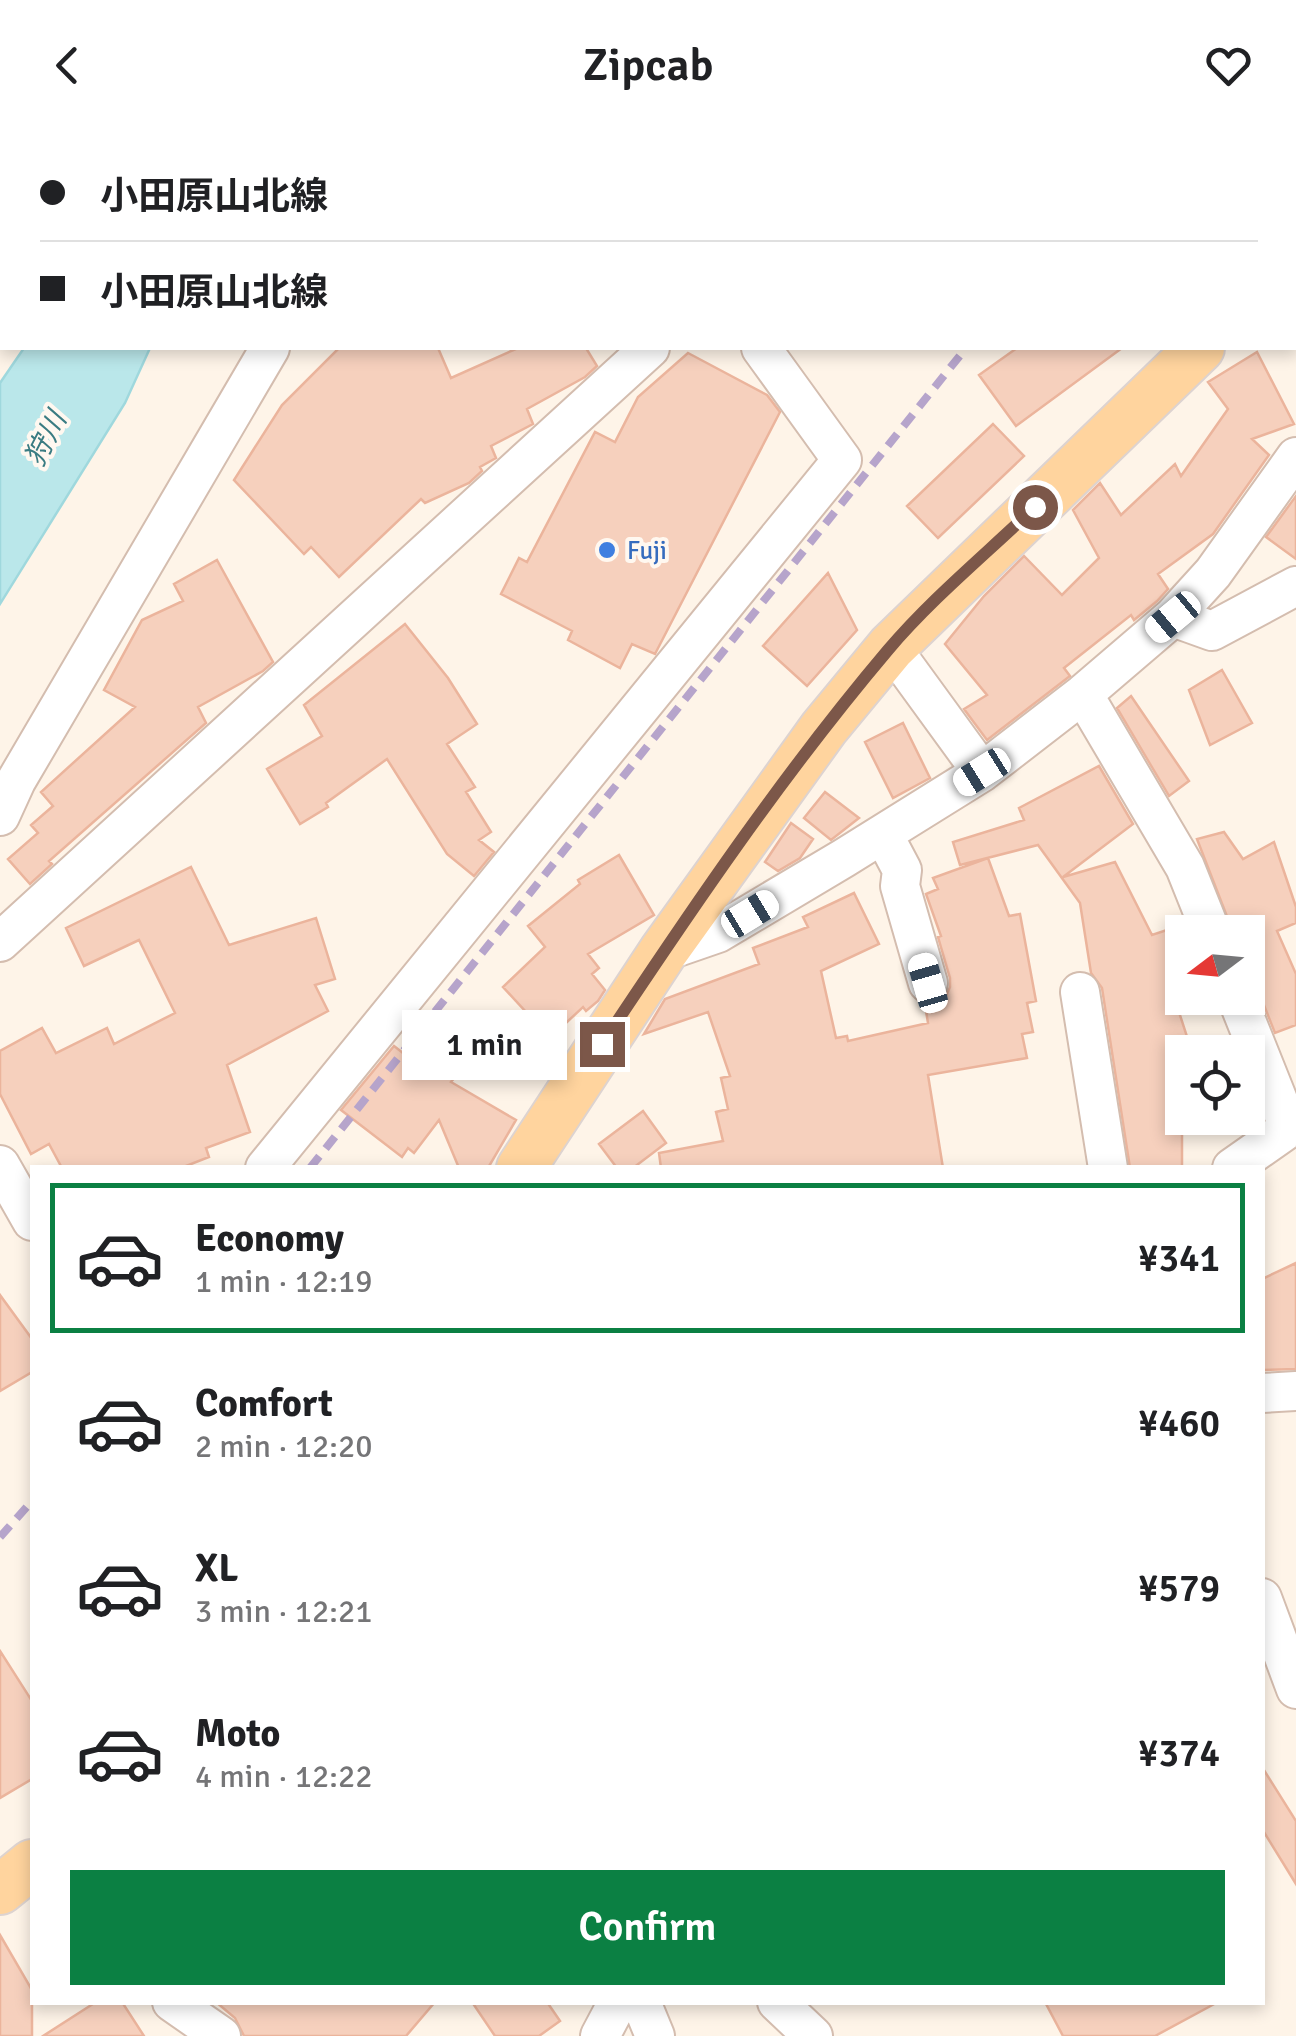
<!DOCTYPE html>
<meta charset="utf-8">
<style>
body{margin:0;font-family:Signika,"Noto Sans JP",sans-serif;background:#f6f6f6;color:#202124;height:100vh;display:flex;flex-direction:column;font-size:38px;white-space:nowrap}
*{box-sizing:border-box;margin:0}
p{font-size:32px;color:#757577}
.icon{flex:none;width:55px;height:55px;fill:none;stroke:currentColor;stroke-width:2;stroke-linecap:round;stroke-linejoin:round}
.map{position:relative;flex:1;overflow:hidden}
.details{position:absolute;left:30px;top:1035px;width:1235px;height:840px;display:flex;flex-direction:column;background:#fff;border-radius:0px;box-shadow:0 5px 15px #0003}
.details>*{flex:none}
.guide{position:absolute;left:0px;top:0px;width:1298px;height:220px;box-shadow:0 5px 15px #0003;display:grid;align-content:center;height:220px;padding:0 40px;background:#fff}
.needle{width:65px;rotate:254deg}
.tools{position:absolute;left:1165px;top:785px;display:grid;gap:20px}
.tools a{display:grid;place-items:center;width:100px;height:100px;border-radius:0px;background:#fff;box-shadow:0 5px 15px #0003;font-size:50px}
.end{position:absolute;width:45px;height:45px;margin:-22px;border:12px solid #7c5749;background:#fff;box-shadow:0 0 0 5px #fff}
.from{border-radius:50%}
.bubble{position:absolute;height:70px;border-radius:0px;background:#fff;box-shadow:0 5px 15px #0003;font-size:32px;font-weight:600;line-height:70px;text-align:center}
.car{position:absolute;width:30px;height:60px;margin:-30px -15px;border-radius:12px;box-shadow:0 0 8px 2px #0007;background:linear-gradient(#fff 24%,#345 0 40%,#fff 0 76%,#345 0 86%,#fff 0)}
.guide b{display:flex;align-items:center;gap:35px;height:95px;font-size:38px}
.guide b+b{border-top:2px solid #e0e0e0}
.guide i{width:25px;height:25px;background:#202124}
ul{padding:18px 0 0;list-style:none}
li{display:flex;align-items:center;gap:30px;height:150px;margin:0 20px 15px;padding:0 20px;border:5px solid transparent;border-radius:0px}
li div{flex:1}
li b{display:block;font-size:38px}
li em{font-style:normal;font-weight:600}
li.current{border-color:#0b8043}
li>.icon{width:90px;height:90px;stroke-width:1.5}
.primary-button{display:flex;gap:20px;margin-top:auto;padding:20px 40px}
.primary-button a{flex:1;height:115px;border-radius:0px;background:#0b8043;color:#fff;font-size:40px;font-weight:600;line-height:115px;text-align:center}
header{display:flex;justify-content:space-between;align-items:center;height:130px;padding:0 40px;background:#fff;font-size:45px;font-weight:600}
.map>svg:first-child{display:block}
.water{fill:#bae7ea;stroke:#9fd8dd;stroke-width:2.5}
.building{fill:#f6d0bd;stroke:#ebb49c;stroke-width:2.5}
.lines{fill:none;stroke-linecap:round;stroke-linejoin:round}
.minor-casing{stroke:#d4bdaf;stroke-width:42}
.major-casing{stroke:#ddd3d0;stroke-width:52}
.minor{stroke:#fff;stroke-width:38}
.major{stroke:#ffd49e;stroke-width:48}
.rail{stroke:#b6a4cb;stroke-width:8;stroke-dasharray:15 10;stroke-linecap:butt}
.route{stroke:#7c5749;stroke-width:12}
.shop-dot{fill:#3f7fe0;stroke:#fff8f0;stroke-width:4}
.labels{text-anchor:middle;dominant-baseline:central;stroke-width:8;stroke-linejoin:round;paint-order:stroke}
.shop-label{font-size:25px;fill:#366cbe;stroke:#fff8f0;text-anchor:start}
.water-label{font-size:28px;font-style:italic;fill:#3a7c82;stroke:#fff8f0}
</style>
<header><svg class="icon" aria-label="back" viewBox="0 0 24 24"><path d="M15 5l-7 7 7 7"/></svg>Zipcab<svg class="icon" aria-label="heart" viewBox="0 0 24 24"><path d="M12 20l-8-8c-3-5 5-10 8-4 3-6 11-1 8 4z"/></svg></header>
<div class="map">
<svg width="1296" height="1906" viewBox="0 0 1296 1906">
<rect width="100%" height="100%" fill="#fef4e8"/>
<!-- water -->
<path class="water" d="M 24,218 L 150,218 L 125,273 L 0,474 L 0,253 Z"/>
<!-- building -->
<path class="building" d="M 339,218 L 438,218 L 451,248 L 518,218 L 586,218 L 597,236 L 585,247 L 527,279 L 533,294 L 491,316 L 496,328 L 480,337 L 482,341 L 469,353 L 425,373 L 421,369 L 339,447 L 311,417 L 304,424 L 234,350 L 282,275 Z
M 1017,218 L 1122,218 L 1016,296 L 979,245 Z
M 1257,222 L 1294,294 L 1252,309 L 1269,325 L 1213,404 L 1158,444 L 1168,459 L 1157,471 L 1134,490 L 1131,485 L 1064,538 L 1070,546 L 987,610 L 964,579 L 987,565 L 945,514 L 984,466 L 1024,426 L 1062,465 L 1099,428 L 1073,380 L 1100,353 L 1121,385 L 1175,334 L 1181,346 L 1228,279 L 1208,252 Z
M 688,223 L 767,265 L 780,282 L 655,524 L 632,514 L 620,538 L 568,510 L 572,501 L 501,464 L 519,428 L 527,432 L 595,302 L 615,312 L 638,267 Z
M 993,294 L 1024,326 L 938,408 L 907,376 Z
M 1296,366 L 1296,429 L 1266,407 Z
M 217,430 L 273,532 L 263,541 L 198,577 L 206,593 L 49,731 L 52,734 L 30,754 L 8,729 L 38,703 L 31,695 L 53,676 L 41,662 L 135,577 L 104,560 L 142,490 L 183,471 L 174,454 Z
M 828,443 L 857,500 L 807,556 L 763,516 Z
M 405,494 L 448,548 L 477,594 L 447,614 L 475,657 L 466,662 L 491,702 L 479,710 L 494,722 L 474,746 L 447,724 L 387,629 L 326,673 L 328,677 L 300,694 L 267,639 L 322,606 L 304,575 Z
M 1222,540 L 1252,593 L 1210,615 L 1189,560 Z
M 1131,566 L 1189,651 L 1169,666 L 1117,578 Z
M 903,593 L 930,648 L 893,668 L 865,612 Z
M 1099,636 L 1133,694 L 1063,747 L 1115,732 L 1152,805 L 1182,795 L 1182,878 L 1178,879 L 1192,922 L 1182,922 L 1182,1038 L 1130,1038 L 1102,858 L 1091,843 L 1080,773 L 1038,715 L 960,735 L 953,712 L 1024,690 L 1019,678 Z
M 825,662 L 859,688 L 831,710 L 804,688 Z
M 791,693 L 813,709 L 800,728 L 778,741 L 765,732 Z
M 1224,702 L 1243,729 L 1274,712 L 1296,777 L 1296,793 L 1277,801 L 1296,844 L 1296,895 L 1275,903 L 1258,860 L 1248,849 L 1248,802 L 1233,802 L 1197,709 Z
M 619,725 L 654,785 L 588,824 L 599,838 L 592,844 L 605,860 L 598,871 L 586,881 L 583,877 L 550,908 L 503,857 L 545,817 L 528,796 L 580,754 L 578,750 Z
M 988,728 L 1009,786 L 1020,784 L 1036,871 L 1027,873 L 1033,902 L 1022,904 L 1027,928 L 928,945 L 943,1038 L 661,1038 L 659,1023 L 723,1011 L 716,982 L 728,979 L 721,948 L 730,946 L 708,882 L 644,904 L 665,869 L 759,834 L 753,818 L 808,797 L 803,787 L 854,763 L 879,814 L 821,841 L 836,908 L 847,906 L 848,911 L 928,893 L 925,875 L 935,874 L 945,868 L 950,857 L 950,848 L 938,807 L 941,806 L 926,764 L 938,759 L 933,748 Z
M 191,737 L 229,815 L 316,788 L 335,849 L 315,855 L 328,881 L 227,935 L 250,1002 L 206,1018 L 209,1027 L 181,1038 L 62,1038 L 49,1014 L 31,1024 L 0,964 L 0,921 L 42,898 L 56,923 L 107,898 L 114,914 L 175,883 L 139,810 L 84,836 L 66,798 Z
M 445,897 L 476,921 L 451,952 L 516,990 L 488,1038 L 459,1038 L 439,990 L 414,1023 L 408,1018 L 402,1027 L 341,980 L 394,916 L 417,934 Z
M 643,981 L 666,1013 L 633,1038 L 617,1038 L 599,1014 Z
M 1296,1133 L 1296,1239 L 1262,1240 L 1262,1149 Z
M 0,1165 L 32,1209 L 32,1242 L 0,1261 Z
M 0,1521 L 32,1571 L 32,1649 L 0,1668 Z
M 1262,1637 L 1296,1691 L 1296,1754 L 1262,1699 Z
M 0,1805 L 32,1860 L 32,1906 L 0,1906 Z
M 96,1872 L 122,1872 L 144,1906 L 43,1906 Z
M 216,1872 L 435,1872 L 406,1906 L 244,1906 L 235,1888 Z
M 472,1872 L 547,1872 L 560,1891 L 539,1906 L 495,1906 Z
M 1045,1872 L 1218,1872 L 1155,1906 L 1063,1906 Z"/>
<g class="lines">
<defs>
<path id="minor" d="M 637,0 L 639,2
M 24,2 L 26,0
M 396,2 L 398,0
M 877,2 L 879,0
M 0,41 L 2,37
M 1173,487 L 1212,501 L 1296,456
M 891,517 L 982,642
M 1083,564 L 1185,737 L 1211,802
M 0,686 L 16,651 L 270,218
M 883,704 L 902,740 L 900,756 L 928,853
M 0,812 L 650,218
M 663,822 L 718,803 L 844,728 L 982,642 L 1083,564 L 1173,487 L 1213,443 L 1296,327
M 1080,862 L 1108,1038
M 1237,868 L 1289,998
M 0,1035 L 32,1091
M 265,1038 L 842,330 L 761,218
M 1232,1038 L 1296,993
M 1262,1263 L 1296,1261
M 1262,1468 L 1296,1559
M 172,1872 L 221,1906
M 641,1872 L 655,1906
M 777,1872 L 813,1906
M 600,1906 L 618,1872"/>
<path id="major" d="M 1295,126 L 1296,125
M 521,1038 L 663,822 L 824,598 L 891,517 L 1200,218
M 0,1760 L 32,1734"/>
</defs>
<!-- minor casing -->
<use href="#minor" class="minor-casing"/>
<!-- major casing -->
<use href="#major" class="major-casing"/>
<!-- minor -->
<use href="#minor" class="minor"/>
<!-- major -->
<use href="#major" class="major"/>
<!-- rail -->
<path class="rail" d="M 1138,2 L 1140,0
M 310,1038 L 966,218
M 0,1407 L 32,1371"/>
</g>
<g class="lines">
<!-- route -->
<path class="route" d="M 602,914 C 691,780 783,644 888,520 C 931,469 986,424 1035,377"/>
</g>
<!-- markers -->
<circle class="shop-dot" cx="607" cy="420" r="10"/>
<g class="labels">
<!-- shop labels -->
<g class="shop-label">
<text x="627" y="420">Fuji</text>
</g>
<!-- water labels -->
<g class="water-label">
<text transform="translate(46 309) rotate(-63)">狩川</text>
</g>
</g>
</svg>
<div class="tools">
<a><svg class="needle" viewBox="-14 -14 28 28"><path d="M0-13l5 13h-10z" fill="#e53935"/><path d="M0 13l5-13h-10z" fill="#757577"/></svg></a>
<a><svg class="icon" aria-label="locate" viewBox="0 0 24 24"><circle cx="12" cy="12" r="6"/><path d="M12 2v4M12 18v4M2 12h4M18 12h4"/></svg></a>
</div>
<i class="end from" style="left:1035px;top:377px"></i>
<i class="end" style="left:602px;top:914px"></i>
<div class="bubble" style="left:402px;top:880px;width:165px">1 min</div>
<i class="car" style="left:1173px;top:487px;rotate:230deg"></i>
<i class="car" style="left:982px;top:642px;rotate:238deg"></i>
<i class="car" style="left:750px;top:784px;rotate:59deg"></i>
<i class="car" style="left:928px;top:853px;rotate:344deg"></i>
<div class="guide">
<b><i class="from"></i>小田原山北線</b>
<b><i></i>小田原山北線</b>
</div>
<section class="details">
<ul>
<li class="current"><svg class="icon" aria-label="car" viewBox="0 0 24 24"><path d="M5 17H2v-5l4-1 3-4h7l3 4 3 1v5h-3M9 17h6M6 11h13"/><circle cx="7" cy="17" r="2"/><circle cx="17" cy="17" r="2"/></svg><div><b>Economy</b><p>1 min · 12:19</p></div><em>¥341</em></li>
<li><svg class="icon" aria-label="car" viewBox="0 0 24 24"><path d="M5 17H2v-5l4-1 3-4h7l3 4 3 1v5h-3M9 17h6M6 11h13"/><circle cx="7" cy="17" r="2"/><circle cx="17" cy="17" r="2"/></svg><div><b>Comfort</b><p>2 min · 12:20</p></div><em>¥460</em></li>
<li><svg class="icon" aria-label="car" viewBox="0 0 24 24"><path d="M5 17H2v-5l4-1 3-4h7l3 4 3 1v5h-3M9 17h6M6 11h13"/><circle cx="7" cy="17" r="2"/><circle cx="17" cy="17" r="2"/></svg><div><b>XL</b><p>3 min · 12:21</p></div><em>¥579</em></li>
<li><svg class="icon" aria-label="car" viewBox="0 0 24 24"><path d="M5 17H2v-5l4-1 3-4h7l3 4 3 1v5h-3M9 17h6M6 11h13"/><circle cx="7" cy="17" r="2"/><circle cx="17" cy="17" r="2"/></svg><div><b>Moto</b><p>4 min · 12:22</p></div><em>¥374</em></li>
</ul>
<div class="primary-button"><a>Confirm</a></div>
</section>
</div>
